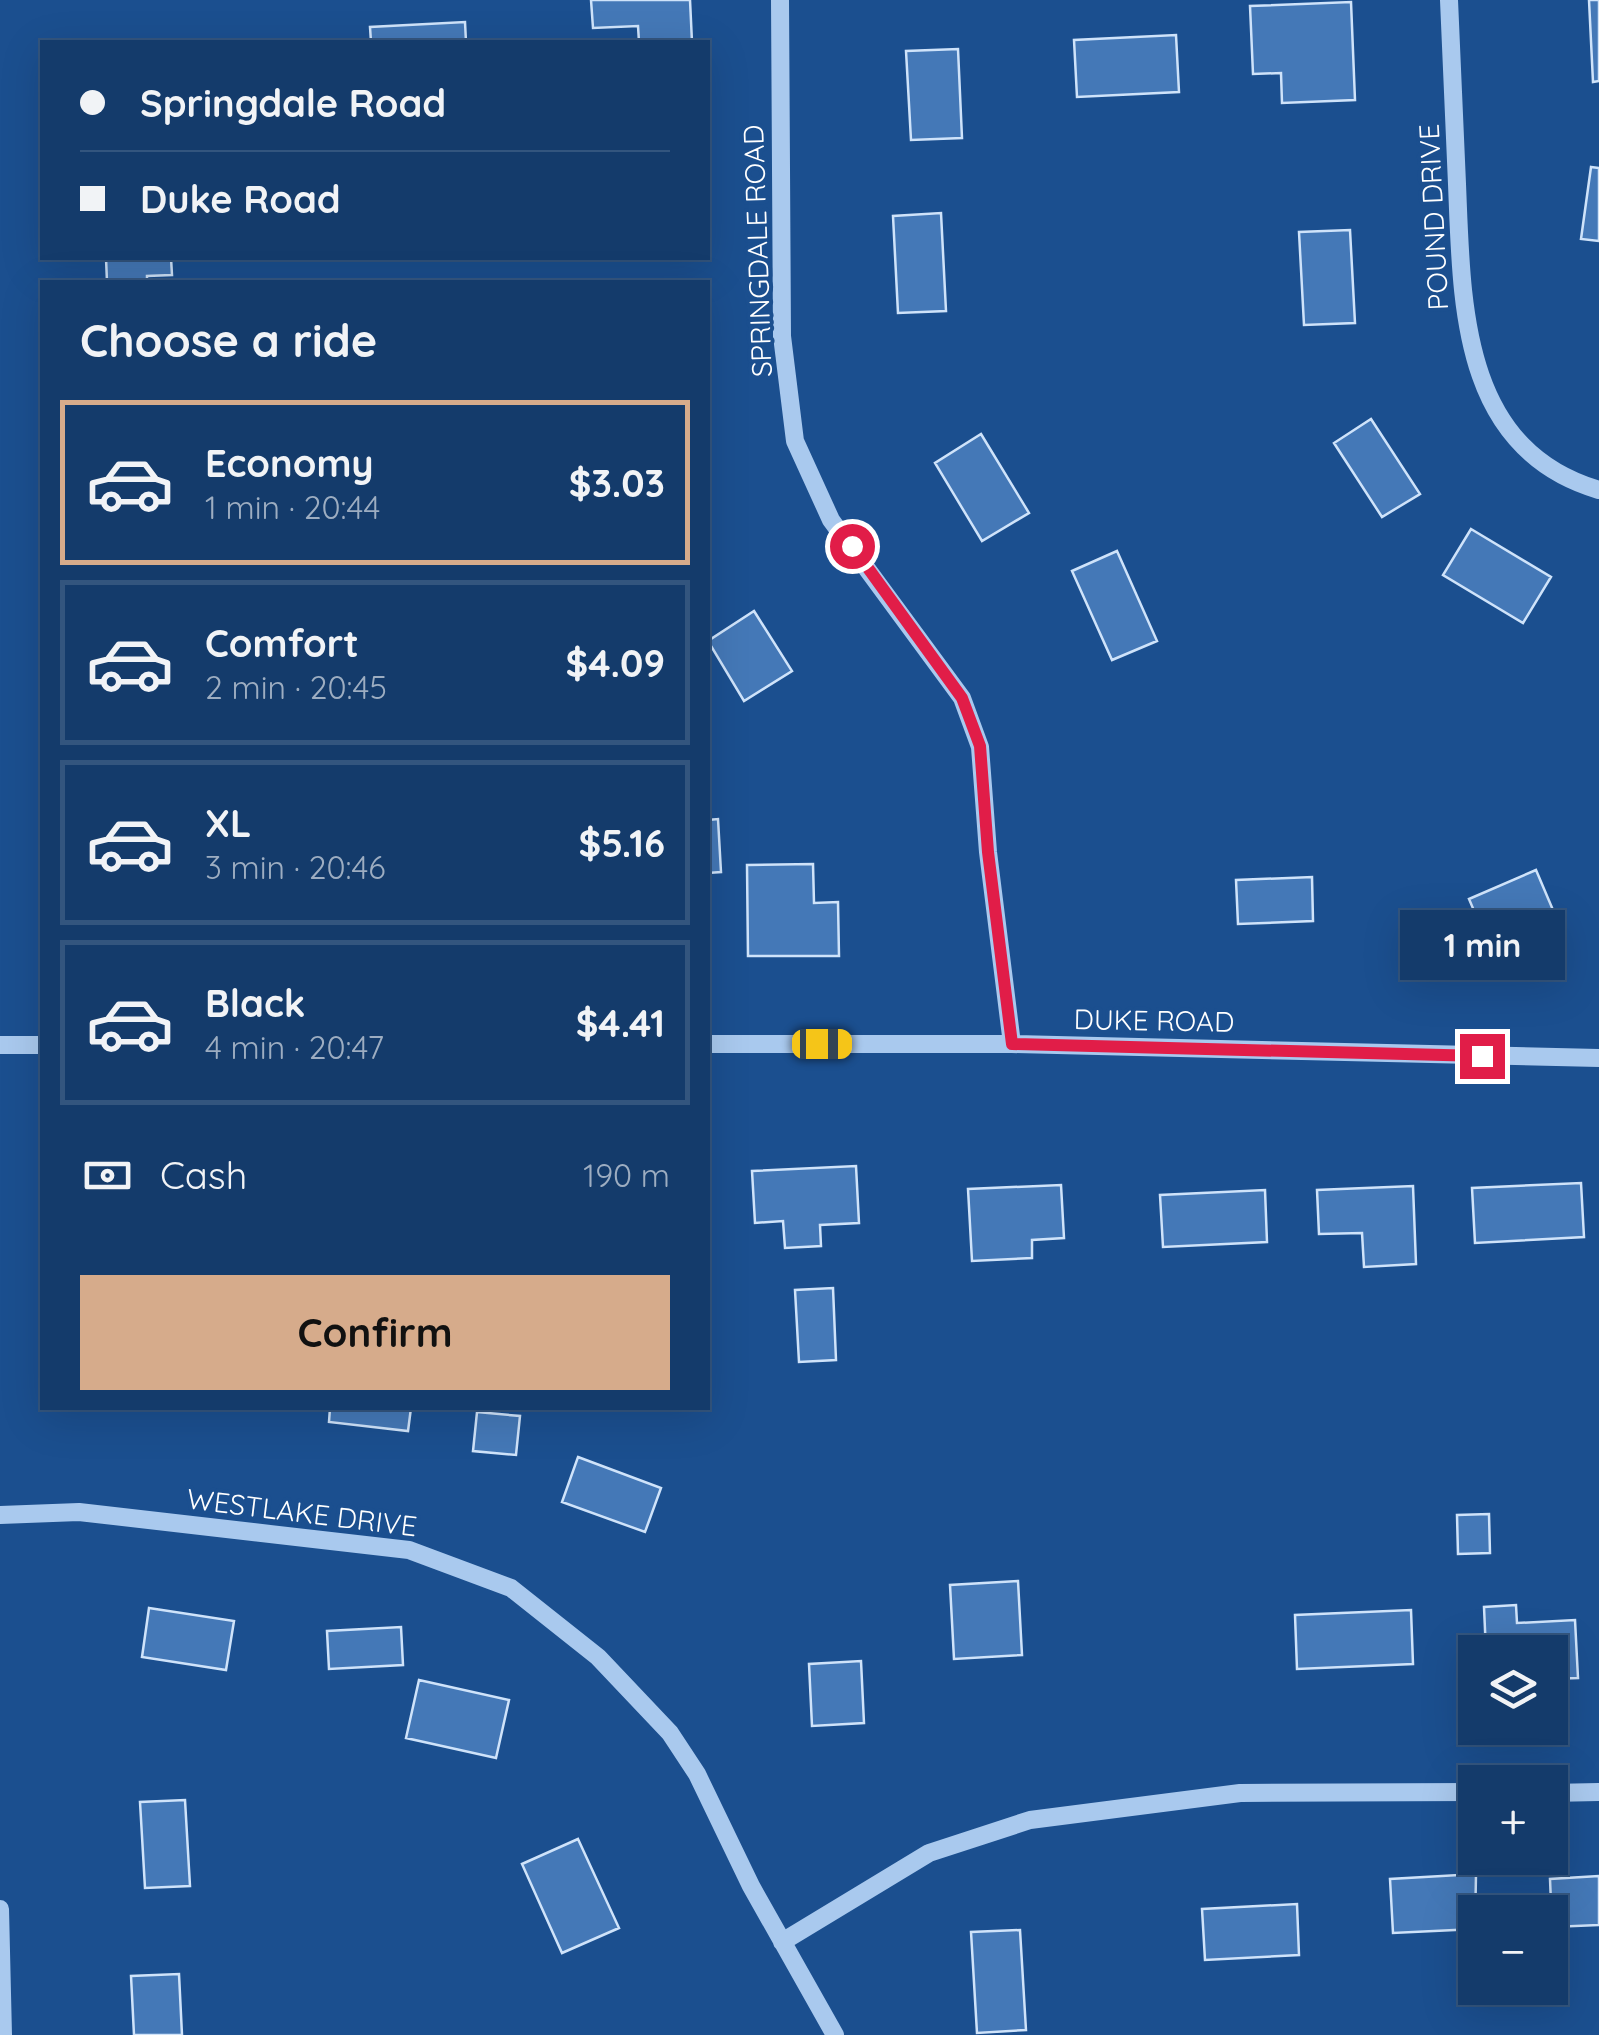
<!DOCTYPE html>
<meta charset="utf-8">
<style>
body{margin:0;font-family:Quicksand,sans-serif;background:#214673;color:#f1f3f6;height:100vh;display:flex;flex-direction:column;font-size:38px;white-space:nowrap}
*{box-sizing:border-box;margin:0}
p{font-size:32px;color:#9dadc1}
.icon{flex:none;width:55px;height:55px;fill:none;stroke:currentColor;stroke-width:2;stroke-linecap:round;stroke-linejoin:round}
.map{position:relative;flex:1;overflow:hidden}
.panel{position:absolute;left:40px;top:280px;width:670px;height:1130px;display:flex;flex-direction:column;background:#143b6b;border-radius:0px;box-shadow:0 10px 40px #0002,0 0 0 2px #33557e}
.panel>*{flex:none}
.hud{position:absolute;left:40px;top:40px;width:670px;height:220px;border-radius:0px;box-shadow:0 10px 40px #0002,0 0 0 2px #33557e;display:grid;align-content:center;height:220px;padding:0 40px;background:#143b6b}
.buttons{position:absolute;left:1458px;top:1635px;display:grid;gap:20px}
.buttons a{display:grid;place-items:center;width:110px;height:110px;border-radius:0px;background:#143b6b;box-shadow:0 10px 40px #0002,0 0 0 2px #33557e;font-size:50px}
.end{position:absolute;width:45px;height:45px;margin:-22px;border:12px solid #e11d48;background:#fff;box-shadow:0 0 0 5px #fff}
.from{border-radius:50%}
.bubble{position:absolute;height:70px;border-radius:0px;background:#143b6b;box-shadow:0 10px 40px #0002,0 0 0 2px #33557e;font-size:32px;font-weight:700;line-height:70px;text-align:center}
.car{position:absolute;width:30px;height:60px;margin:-30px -15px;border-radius:12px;box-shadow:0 0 8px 2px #0007;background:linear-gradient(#f5c518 24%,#345 0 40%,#f5c518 0 76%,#345 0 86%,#f5c518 0)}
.hud b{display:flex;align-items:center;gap:35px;height:95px;font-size:38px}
.hud b+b{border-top:2px solid #33557e}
.hud i{width:25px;height:25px;background:#f1f3f6}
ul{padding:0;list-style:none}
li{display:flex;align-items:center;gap:30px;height:165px;margin:0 20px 15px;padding:0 20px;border:5px solid #33557e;border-radius:0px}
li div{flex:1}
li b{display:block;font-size:38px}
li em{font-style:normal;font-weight:700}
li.current{border-color:#d6ab8b}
li>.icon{width:90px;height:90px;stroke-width:1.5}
h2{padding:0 40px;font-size:45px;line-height:120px}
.pay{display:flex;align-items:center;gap:25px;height:110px;padding:0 40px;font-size:38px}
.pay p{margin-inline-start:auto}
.primary-button{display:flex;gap:20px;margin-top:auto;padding:20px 40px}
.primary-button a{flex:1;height:115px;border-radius:0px;background:#d6ab8b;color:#111;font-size:40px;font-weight:700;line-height:115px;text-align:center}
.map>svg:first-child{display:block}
.building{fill:#4478b7;stroke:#cfe3fa;stroke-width:2.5}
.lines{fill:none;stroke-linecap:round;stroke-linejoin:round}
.minor{stroke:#a9c9ee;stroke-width:18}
.route{stroke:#e11d48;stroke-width:12}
.labels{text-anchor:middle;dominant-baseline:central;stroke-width:8;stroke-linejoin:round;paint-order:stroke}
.street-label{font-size:28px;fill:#fff;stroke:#1b4f8f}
</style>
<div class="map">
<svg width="1599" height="2035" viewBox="0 0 1599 2035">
<rect width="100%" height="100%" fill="#1b4f8f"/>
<!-- building -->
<path class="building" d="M 591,0 L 690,0 L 692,42 L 639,42 L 638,26 L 593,28 Z
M 1589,0 L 1599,0 L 1599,81 L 1593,82 Z
M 1351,2 L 1355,100 L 1282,103 L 1281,73 L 1253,74 L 1250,6 Z
M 465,22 L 466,42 L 371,42 L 370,27 Z
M 1176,35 L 1179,92 L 1077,97 L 1074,40 Z
M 958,49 L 962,138 L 911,140 L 906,51 Z
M 1591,167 L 1599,168 L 1599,241 L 1581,239 Z
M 941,213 L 946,311 L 898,313 L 893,216 Z
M 1350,230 L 1355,323 L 1304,325 L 1299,232 Z
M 106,258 L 171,258 L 172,275 L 147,276 L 147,282 L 107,282 Z
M 1371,419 L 1420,494 L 1382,517 L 1334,443 Z
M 981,434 L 1029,513 L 982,541 L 935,463 Z
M 1471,529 L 1551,577 L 1523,623 L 1443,575 Z
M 1117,551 L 1157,641 L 1112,660 L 1072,571 Z
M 754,611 L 792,671 L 744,701 L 708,641 Z
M 718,819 L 721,872 L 708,873 L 708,820 Z
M 813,864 L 814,903 L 838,902 L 839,956 L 748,956 L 747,865 Z
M 1536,870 L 1553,910 L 1486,939 L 1469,899 Z
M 1312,877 L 1313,921 L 1238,924 L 1236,880 Z
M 856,1166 L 859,1223 L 820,1225 L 821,1246 L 785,1248 L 783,1221 L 755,1223 L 752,1171 Z
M 1581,1183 L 1584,1237 L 1475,1243 L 1472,1188 Z
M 1061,1185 L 1064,1238 L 1032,1240 L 1032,1258 L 972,1261 L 968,1189 Z
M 1413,1186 L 1416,1264 L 1364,1267 L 1362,1233 L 1319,1234 L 1317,1190 Z
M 1265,1190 L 1267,1242 L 1163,1247 L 1160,1195 Z
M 833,1288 L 836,1360 L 799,1362 L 795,1290 Z
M 330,1408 L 411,1408 L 408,1431 L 329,1422 Z
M 477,1412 L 520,1416 L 516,1455 L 473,1451 Z
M 578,1457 L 661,1488 L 645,1532 L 562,1502 Z
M 1489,1514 L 1490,1553 L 1458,1554 L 1457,1515 Z
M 1018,1581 L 1022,1655 L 954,1659 L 950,1585 Z
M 1516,1605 L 1517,1623 L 1575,1620 L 1578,1678 L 1550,1679 L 1550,1652 L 1486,1652 L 1484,1607 Z
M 149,1608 L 234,1621 L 226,1670 L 142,1657 Z
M 1411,1610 L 1413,1664 L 1297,1669 L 1295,1615 Z
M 401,1627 L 403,1665 L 329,1669 L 327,1631 Z
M 861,1661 L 864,1723 L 812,1726 L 809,1664 Z
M 419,1680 L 509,1700 L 496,1758 L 406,1738 Z
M 185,1800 L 190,1886 L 145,1888 L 140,1802 Z
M 578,1839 L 619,1928 L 562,1953 L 522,1864 Z
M 1476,1874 L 1475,1929 L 1393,1933 L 1390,1879 Z
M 1599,1876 L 1599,1925 L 1552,1927 L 1550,1879 Z
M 1297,1904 L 1299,1955 L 1205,1960 L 1202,1909 Z
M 1020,1930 L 1026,2030 L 977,2033 L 971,1932 Z
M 179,1974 L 182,2035 L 134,2035 L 131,1976 Z"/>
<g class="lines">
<!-- minor -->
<path class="minor" d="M 780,0 L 782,336 L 795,441 L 831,520 L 962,698 L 980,747 L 988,852 L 1012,1044
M 1449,0 C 1452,61 1454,123 1457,184 C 1462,304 1460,449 1599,490
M 708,1044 L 1012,1044 L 1599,1058
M 0,1045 L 42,1045
M 0,1515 L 79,1512 L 409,1550 L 511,1588 L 598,1657 L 670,1733 L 697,1774 L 751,1886 L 835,2035
M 1550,1793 L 1599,1792
M 0,1909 L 3,2035
M 782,1942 L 929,1853 L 1030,1820 L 1240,1793 L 1475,1792"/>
</g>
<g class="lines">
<!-- route -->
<path class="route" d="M 852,546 L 962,698 L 980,746 L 988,852 L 1012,1044 L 1482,1056"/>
</g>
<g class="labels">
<!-- street labels -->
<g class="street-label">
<text transform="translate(1433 217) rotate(-93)">POUND DRIVE</text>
<text transform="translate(757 251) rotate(-92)">SPRINGDALE ROAD</text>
<text transform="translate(1154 1020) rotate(1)">DUKE ROAD</text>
<text transform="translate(302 1512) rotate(7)">WESTLAKE DRIVE</text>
</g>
</g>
</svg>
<div class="buttons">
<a><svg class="icon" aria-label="layers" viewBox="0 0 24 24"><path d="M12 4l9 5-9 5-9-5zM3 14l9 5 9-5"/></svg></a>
<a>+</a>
<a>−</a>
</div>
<i class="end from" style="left:852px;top:546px"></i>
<i class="end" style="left:1482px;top:1056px"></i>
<div class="bubble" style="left:1400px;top:910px;width:165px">1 min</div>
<i class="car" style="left:822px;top:1044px;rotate:90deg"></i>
<div class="hud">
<b><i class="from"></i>Springdale Road</b>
<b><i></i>Duke Road</b>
</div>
<section class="panel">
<h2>Choose a ride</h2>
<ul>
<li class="current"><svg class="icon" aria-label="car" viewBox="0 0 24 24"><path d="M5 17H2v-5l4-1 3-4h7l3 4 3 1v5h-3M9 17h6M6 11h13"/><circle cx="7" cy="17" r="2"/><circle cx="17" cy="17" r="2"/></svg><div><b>Economy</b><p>1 min · 20:44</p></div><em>$3.03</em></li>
<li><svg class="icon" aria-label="car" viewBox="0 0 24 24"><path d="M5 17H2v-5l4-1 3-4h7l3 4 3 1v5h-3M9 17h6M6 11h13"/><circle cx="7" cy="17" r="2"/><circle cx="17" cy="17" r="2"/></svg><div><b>Comfort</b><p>2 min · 20:45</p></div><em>$4.09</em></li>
<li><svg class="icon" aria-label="car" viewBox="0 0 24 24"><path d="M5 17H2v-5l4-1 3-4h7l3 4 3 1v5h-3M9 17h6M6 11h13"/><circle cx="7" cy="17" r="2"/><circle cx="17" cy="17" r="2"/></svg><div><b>XL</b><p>3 min · 20:46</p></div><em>$5.16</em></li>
<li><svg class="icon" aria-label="car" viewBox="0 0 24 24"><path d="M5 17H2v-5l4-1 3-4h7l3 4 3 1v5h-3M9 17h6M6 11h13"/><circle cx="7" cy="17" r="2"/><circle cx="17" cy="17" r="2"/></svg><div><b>Black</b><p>4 min · 20:47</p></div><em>$4.41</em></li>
</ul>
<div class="pay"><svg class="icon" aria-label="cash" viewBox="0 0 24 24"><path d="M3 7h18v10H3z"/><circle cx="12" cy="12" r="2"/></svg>Cash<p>190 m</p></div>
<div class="primary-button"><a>Confirm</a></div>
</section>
</div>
